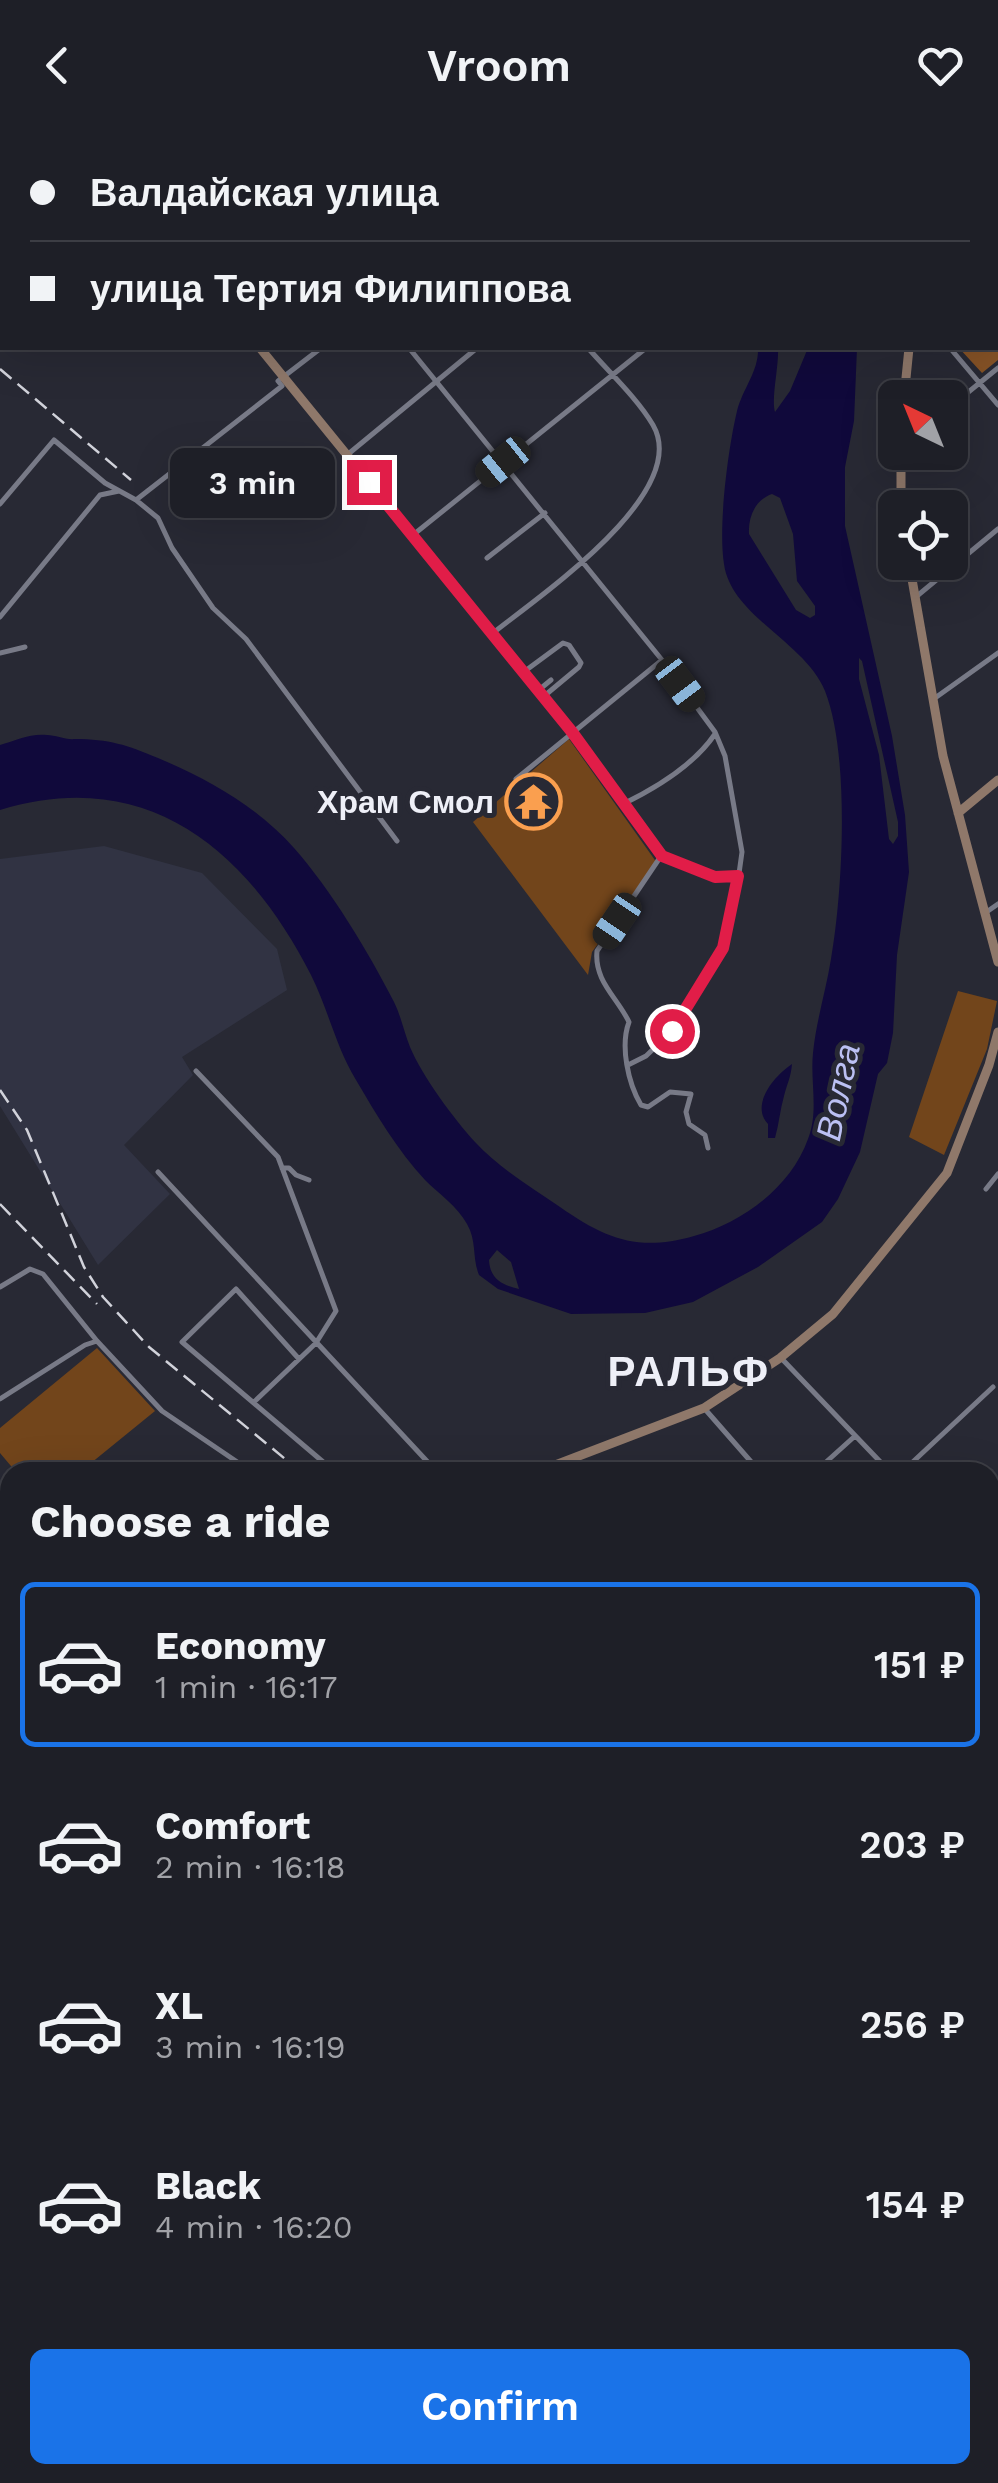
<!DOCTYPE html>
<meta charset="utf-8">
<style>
body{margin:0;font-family:"Work Sans",sans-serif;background:#26272f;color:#f1f3f6;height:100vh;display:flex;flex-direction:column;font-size:38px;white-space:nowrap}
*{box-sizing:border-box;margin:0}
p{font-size:32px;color:#a1a2a7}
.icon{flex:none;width:55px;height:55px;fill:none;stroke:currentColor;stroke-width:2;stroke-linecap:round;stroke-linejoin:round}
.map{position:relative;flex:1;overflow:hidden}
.side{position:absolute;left:0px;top:1332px;width:1000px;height:1022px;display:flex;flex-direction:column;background:#1e1f27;border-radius:30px 30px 0 0;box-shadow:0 10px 40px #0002,0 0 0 2px #3c3d44}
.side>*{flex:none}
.guide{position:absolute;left:0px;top:0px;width:1000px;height:220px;box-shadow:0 10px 40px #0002,0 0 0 2px #3c3d44;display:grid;align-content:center;height:220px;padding:0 30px;background:#1e1f27}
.needle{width:65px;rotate:317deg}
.fabs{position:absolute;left:878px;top:250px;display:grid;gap:20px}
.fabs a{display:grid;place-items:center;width:90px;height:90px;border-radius:15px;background:#1e1f27;box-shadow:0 10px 40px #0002,0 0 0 2px #3c3d44;font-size:50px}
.end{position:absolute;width:45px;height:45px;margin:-22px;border:12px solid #e11d48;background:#fff;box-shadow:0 0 0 5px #fff}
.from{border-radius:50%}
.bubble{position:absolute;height:70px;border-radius:15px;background:#1e1f27;box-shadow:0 10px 40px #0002,0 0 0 2px #3c3d44;font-size:32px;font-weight:600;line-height:70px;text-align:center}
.car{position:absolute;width:30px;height:60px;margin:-30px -15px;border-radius:12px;box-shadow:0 0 8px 2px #0007;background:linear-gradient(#222 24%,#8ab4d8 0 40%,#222 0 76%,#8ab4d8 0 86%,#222 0)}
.guide b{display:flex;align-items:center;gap:35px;height:95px;font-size:38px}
.guide b+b{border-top:2px solid #3c3d44}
.guide i{width:25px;height:25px;background:#f1f3f6}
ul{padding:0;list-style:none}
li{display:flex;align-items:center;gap:30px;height:165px;margin:0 20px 15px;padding:0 10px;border:5px solid transparent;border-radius:15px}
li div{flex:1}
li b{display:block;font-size:38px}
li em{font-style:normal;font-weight:600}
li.current{border-color:#1a73e8}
li>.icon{width:90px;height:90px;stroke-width:1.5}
h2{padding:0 30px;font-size:45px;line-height:120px}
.action{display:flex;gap:20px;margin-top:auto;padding:20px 30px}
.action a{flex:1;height:115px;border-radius:15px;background:#1a73e8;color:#fff;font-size:40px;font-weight:600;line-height:115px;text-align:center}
header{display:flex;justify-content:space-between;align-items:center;height:130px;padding:0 30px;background:#1e1f27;font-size:45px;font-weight:600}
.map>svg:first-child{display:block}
.built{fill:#313343}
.green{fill:#72451b}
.forest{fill:#855226}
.water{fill:#10093b;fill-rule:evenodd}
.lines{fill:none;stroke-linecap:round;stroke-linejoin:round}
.river{stroke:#10093b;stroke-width:8}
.street{stroke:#787a87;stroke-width:5}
.secondary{stroke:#8f786a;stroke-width:9}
.rail{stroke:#d1d2da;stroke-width:2.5;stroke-dasharray:15 8;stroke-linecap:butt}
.route{stroke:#e11d48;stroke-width:12}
.labels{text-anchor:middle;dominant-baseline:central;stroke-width:10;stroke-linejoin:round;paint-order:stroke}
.poi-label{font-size:32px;font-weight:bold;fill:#eeeff7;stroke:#282934;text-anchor:end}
.water-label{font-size:35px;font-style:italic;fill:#bbc0f3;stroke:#282934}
.district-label{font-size:42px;font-weight:bold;letter-spacing:2.5px;fill:#eeeff7;stroke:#282934}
</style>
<header><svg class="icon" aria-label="back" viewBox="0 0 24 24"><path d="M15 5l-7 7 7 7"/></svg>Vroom<svg class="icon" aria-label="heart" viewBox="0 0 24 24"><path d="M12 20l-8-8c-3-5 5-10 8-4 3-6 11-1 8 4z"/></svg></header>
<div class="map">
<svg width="998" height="2353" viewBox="0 0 998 2353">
<rect width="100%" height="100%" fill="#282934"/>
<!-- built -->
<path class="built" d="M 104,716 L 202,743 L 277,819 L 287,860 L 182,927 L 193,945 L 124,1015 L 170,1064 L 98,1135 L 0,976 L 0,729 Z
M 998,1389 L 998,1675 L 990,1663 L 990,1390 Z
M 10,1684 L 10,1725 L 3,1729 L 10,1745 L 10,1802 L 0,1807 L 0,1687 Z"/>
<!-- green -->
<path class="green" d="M 569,609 L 657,733 L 592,822 L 588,845 L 473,692 Z
M 958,861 L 997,871 L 987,919 L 944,1025 L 909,1007 Z
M 97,1218 L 155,1281 L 80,1342 L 16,1342 L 0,1323 L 0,1298 Z
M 998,2093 L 998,2183 L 990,2192 L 990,2120 Z
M 646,2345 L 800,2345 L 794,2353 L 660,2353 Z"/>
<!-- forest -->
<path class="forest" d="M 998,85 L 998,230 L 982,243 L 959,218 L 998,218 Z"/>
<!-- water -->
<path class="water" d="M 758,218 L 778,218 C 779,237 771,268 775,282 L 790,261 L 808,218 L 857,218 L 854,291 L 845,337 L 845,396 L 892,606 L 905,685 L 909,742 L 897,825 L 893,903 L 887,933 L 878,944 L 860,1022 L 838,1069 L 822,1092 L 758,1137 L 693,1172 L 645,1183 L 571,1184 L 498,1159 L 479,1145 C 472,1128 477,1111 467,1094 C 457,1076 439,1064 425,1050 C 398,1021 376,984 356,950 C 336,917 328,879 311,845 C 247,719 146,635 0,680 L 0,615 C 14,611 31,603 47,605 C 56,605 65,610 75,609 C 109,609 127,615 158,628 C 208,649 258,677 294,718 C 331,760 368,821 394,872 C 401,886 404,902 410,917 C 422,946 454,989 475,1012 C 499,1038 531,1057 560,1077 C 606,1109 638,1122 694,1106 C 742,1093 791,1057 808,1009 C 819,981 810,952 813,923 C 816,892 826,860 831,829 C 843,761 850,624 825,561 C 805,512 731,486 724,434 C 718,396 728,319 737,281 C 743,258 759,241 758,218 ZM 772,364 L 780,368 L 793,404 L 797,451 L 815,476 L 815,485 L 810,488 L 796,480 L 749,404 C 748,387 755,370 772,364 ZM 859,528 L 862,531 L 898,692 L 898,706 L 893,714 L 889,709 L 879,625 L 859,549 ZM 497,1120 L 511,1132 L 519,1159 C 502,1155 490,1149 489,1130 Z
M 792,934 C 791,947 787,954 784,966 C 780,980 779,994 775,1008 L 768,1008 L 768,994 C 750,975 774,946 792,934 Z"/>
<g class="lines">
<!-- river -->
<path class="river" d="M 990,2330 L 998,2318
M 983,2353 L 984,2345"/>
<!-- street -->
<path class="street" d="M 233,0 L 236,2
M 103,2 L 107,0
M 258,2 L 261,0
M 588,2 L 591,0
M 737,2 L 739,0
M 756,2 L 756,0
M 945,2 L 946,0
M 321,218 L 278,251 L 282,256 L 136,370 L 158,388 L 172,418 L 213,478 L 246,509 L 397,711
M 409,218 L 662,530 L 715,602 L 725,626 L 742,722 L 737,758 L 723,818 L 672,901 L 646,926 L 628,935
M 950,218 L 998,275
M 950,277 L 998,238
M 347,325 L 477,218
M 0,374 L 54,310 L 105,353 L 136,370
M 413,405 L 646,218
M 487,428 L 545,383
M 917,466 L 998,399
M 0,487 L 100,365 L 119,361
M 493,503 C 538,467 692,363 653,295 C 638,269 608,241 588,218
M 0,523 L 25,517
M 525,541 L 563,513 L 569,515 L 581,533 L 579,537 L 543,567
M 540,559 L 551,550
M 935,568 L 998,523
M 572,602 L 661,725
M 516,649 L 662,530
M 623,674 C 656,658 694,635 715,604
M 661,726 L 597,821 C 594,851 617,867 629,892 C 620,916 628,953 641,975 L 648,977 L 670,962 L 691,964 L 686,982 L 689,994 L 705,1005 L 708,1018
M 661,726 L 715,747 L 737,747
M 985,783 L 998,774
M 196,941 L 278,1027 L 336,1181 L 316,1213 L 254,1272
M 282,1038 L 289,1038 L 296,1045 L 309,1050
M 158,1042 L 437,1342
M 986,1059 L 998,1044
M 0,1157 L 30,1139 L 43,1144 L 97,1211 L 162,1281 L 252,1342
M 299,1229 L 236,1159 L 182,1212 L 335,1342
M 782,1229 L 890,1342
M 0,1269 L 85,1215 L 97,1211
M 704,1278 L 760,1342
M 815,1342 L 855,1306
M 902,1342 L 993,1257
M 990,1380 L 998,1379
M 0,1596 L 10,1592
M 0,1678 L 10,1674
M 990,1684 L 998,1695
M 990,1749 L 998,1741
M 998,1809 L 998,1808"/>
<!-- secondary -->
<path class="secondary" d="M 86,0 L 89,2
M 412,0 L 414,2
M 998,76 L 998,75
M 260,218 L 572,602
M 904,268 L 909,218
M 901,378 L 901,322
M 909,432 L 943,626 L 998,832
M 958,683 L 998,650
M 537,1342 L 704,1278 L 780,1228 L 833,1184 L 947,1043 L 989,935 L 998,902
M 0,1562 L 10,1557
M 303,2353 L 308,2345"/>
<!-- rail -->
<path class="rail" d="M 0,239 L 131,350
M 0,960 L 27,1000 L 84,1137 L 103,1167 L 149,1217 L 301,1342
M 0,1074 L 97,1174
M 990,1553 L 998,1565
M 990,1861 L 998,1863
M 990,1906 L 998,1913
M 990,1986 L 996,2031 L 990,2100
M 990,2202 L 998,2192
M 841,2353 L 846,2345
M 864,2353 L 871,2345"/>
</g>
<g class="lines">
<!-- route -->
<path class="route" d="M 369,352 L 572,602 L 662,726 L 715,747 L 738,746 L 723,818 L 672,901"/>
</g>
<!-- icons -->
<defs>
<symbol id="temple-ring" viewBox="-11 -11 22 22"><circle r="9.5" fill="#282934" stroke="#fa9f4f" stroke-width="1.5"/><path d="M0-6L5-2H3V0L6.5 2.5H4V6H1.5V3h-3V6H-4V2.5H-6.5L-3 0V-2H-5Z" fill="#fa9f4f"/></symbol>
</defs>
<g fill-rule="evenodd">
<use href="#temple-ring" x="502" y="640" width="63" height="63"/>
</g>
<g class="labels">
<!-- poi labels -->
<g class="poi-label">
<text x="494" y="672">Храм Смол</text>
</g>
<!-- water labels -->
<g class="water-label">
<text transform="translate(838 962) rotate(-78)">Волга</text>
</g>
<!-- district labels -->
<g class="district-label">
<text x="689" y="1241">РАЛЬФ</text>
</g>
</g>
</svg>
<div class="fabs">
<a><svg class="needle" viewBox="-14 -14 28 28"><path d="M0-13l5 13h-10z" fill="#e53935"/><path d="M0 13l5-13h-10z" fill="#a1a2a7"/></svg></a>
<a><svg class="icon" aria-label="locate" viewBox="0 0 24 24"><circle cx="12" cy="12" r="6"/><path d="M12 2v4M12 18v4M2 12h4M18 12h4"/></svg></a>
</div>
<i class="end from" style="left:672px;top:901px"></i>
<i class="end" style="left:369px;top:352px"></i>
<div class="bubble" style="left:170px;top:318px;width:165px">3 min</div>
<i class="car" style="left:503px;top:332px;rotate:231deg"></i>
<i class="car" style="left:680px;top:554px;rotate:143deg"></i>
<i class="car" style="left:617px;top:791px;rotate:214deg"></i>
<div class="guide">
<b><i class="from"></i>Валдайская улица</b>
<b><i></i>улица Тертия Филиппова</b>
</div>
<section class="side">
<h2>Choose a ride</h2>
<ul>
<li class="current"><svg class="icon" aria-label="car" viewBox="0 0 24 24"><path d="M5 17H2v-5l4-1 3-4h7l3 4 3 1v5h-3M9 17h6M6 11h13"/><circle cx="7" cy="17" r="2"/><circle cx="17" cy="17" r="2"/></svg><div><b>Economy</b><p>1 min · 16:17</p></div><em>151 ₽</em></li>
<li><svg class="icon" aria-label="car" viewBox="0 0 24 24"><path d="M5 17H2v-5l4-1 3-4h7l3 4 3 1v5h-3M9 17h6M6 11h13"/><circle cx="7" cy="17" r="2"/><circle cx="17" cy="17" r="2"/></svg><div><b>Comfort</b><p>2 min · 16:18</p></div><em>203 ₽</em></li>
<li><svg class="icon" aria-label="car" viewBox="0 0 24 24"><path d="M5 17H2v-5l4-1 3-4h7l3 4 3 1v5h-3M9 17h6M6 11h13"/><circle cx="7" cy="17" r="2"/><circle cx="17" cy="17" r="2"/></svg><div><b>XL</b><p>3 min · 16:19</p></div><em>256 ₽</em></li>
<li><svg class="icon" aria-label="car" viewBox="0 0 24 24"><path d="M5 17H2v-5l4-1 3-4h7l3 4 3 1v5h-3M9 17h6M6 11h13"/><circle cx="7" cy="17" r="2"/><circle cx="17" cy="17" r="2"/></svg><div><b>Black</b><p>4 min · 16:20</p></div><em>154 ₽</em></li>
</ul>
<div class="action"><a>Confirm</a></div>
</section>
</div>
